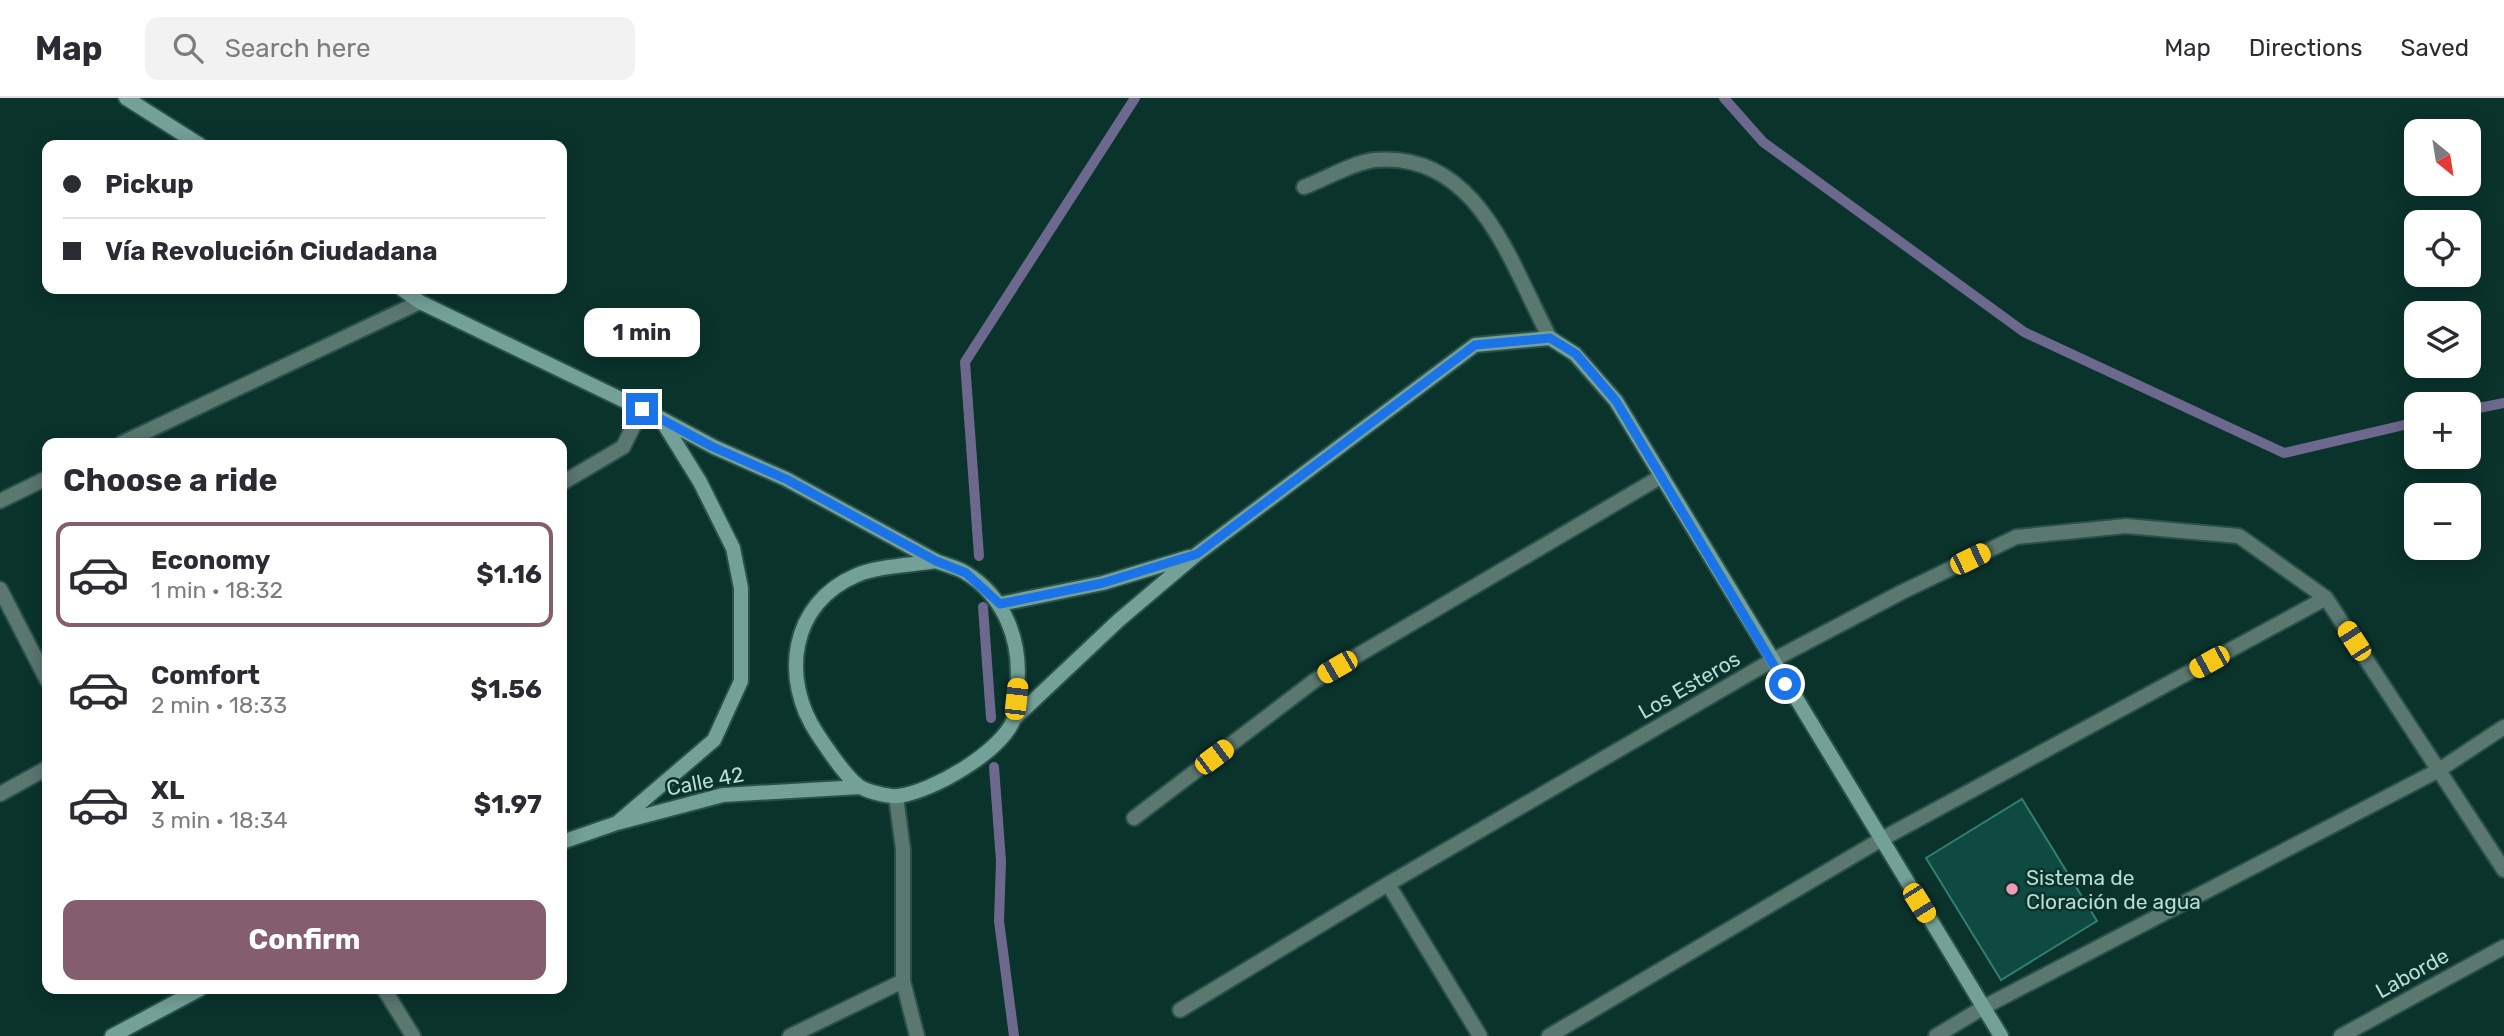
<!DOCTYPE html>
<meta charset="utf-8">
<style>
body{margin:0;font-family:Rubik,sans-serif;background:#f2f2f3;color:#2b2b33;height:100vh;display:flex;flex-direction:column;font-size:26px;white-space:nowrap}
*{box-sizing:border-box;margin:0}
p{font-size:23px;color:#7c7c81}
.icon{flex:none;width:38px;height:38px;fill:none;stroke:currentColor;stroke-width:2;stroke-linecap:round;stroke-linejoin:round}
.map{position:relative;flex:1;overflow:hidden}
.sheet{position:absolute;left:42px;top:340px;width:525px;height:556px;display:flex;flex-direction:column;background:#fff;border-radius:14px;box-shadow:0 4px 18px #0003}
.sheet>*{flex:none}
.hud{position:absolute;left:42px;top:42px;width:525px;height:154px;border-radius:14px;box-shadow:0 4px 18px #0003;display:grid;align-content:center;height:154px;padding:0 21px;background:#fff}
.needle{width:46px;rotate:150deg}
.fabs{position:absolute;left:2404px;top:21px;display:grid;gap:14px}
.fabs a{display:grid;place-items:center;width:77px;height:77px;border-radius:14px;background:#fff;box-shadow:0 4px 18px #0003;font-size:35px}
.end{position:absolute;width:32px;height:32px;margin:-16px;border:9px solid #1a73e8;background:#fff;box-shadow:0 0 0 4px #fff}
.from{border-radius:50%}
.bubble{position:absolute;height:49px;border-radius:14px;background:#fff;box-shadow:0 4px 18px #0003;font-size:23px;font-weight:700;line-height:49px;text-align:center}
.car{position:absolute;width:21px;height:42px;margin:-21px -10px;border-radius:9px;box-shadow:0 0 5px 2px #0007;background:linear-gradient(#f5c518 24%,#345 0 40%,#f5c518 0 76%,#345 0 86%,#f5c518 0)}
.hud b{display:flex;align-items:center;gap:24px;height:66px;font-size:26px}
.hud b+b{border-top:2px solid #e1e1e2}
.hud i{width:18px;height:18px;background:#2b2b33}
ul{padding:0;list-style:none}
li{display:flex;align-items:center;gap:21px;height:105px;margin:0 14px 10px;padding:0 7px;border:4px solid transparent;border-radius:14px}
li div{flex:1}
li b{display:block;font-size:26px}
li em{font-style:normal;font-weight:700}
li.selected{border-color:#845d6e}
li>.icon{width:63px;height:63px;stroke-width:1.5}
h2{padding:0 21px;font-size:32px;line-height:84px}
.button{display:flex;gap:14px;margin-top:auto;padding:14px 21px}
.button a{flex:1;height:80px;border-radius:14px;background:#845d6e;color:#fff;font-size:28px;font-weight:700;line-height:80px;text-align:center}
header{display:flex;align-items:center;gap:42px;box-sizing:border-box;height:98px;padding:0 35px;background:#fff;border-bottom:2px solid #e1e1e2}
header strong{font-size:33px}
nav{display:flex;gap:38px;margin-inline-start:auto;font-size:24px}
.search{width:490px;height:63px;background:#f2f2f3;display:flex;align-items:center;gap:18px;box-sizing:border-box;padding:0 24px;border-radius:14px;color:#7c7c81;font-size:26px}
.map>svg:first-child{display:block}
.lines{fill:none;stroke-linecap:round;stroke-linejoin:round}
.stream{stroke:#6d698e;stroke-width:10}
.building{fill:#0e4a41;stroke:#327d6f;stroke-width:2}
.lane-casing{stroke:#29514a;stroke-width:18}
.street-casing{stroke:#29514a;stroke-width:18}
.secondary-casing{stroke:#29514a;stroke-width:18}
.lane{stroke:#5a7770;stroke-width:14}
.street{stroke:#5a7770;stroke-width:14}
.secondary{stroke:#73a197;stroke-width:14}
.route{stroke:#1a73e8;stroke-width:9}
.poi-dot{fill:#f09ab5;stroke:#0a332c;stroke-width:2.5}
.labels{text-anchor:middle;dominant-baseline:central;stroke-width:5;stroke-linejoin:round;paint-order:stroke}
.street-label{font-size:21px;fill:#b8dbd3;stroke:#0a332c}
.poi-label{font-size:21px;fill:#b8dbd3;stroke:#0a332c;text-anchor:start}
</style>
<header>
<strong>Map</strong>
<div class="search"><svg class="icon" aria-label="search" viewBox="0 0 24 24"><circle cx="10" cy="10" r="6"/><path d="M15 15l6 6"/></svg>Search here</div>
<nav><a>Map</a><a>Directions</a><a>Saved</a></nav>
</header>
<div class="map">
<svg width="2504" height="938" viewBox="0 0 2504 938">
<rect width="100%" height="100%" fill="#0a332c"/>
<g class="lines">
<!-- stream -->
<path class="stream" d="M 1724,0 L 1763,44 L 2024,234 L 2284,355 L 2417,324
M 2469,312 L 2504,305
M 979,458 L 965,264 L 1135,0
M 983,509 L 991,620
M 994,669 L 1001,763 L 999,823 L 1014,938"/>
</g>
<!-- building -->
<path class="building" d="M 2022,701 L 2097,823 L 2001,882 L 1926,760 Z"/>
<g class="lines">
<defs>
<path id="lane" d="M 1304,89 C 1325,81 1352,65 1374,62 C 1479,52 1511,168 1550,240"/>
<path id="street" d="M 122,345 L 420,204
M 562,385 L 623,349 L 642,311
M 0,403 L 47,380
M 0,491 L 47,582
M 0,696 L 47,670
M 896,699 L 903,751 L 903,883 L 917,938
M 1134,720 L 1314,583 L 1662,378
M 1388,786 L 1480,938
M 384,891 L 413,938
M 1180,912 L 1388,786 L 1771,563 L 1902,494 L 2016,439 L 2126,428 L 2239,438 L 2326,500
M 790,938 L 903,883
M 1549,938 L 1880,742 L 2326,500 L 2504,772
M 1936,938 L 1984,909 L 2439,672 L 2504,629
M 2341,938 L 2504,849"/>
<path id="secondary" d="M 126,0 L 200,47
M 402,191 L 420,204 L 660,320 L 714,349 L 786,381 L 936,463
M 936,463 C 945,467 957,469 966,475 C 1005,499 1022,544 1017,589 C 1016,598 1018,612 1014,621 C 1001,654 932,694 898,698 C 889,699 870,694 862,690 C 848,683 827,650 818,637 C 780,581 790,505 857,477 C 877,468 913,467 936,463 Z
M 1000,506 L 1103,485 L 1189,459
M 1014,621 L 1119,522 L 1197,456 L 1475,247 L 1550,240 L 1575,256 L 1616,303 L 2001,938
M 617,725 L 714,642 L 741,583 L 741,490 L 733,450 L 700,384 L 661,321
M 562,744 L 617,725 L 723,697 L 860,689
M 112,938 L 200,891"/>
</defs>
<!-- lane casing -->
<use href="#lane" class="lane-casing"/>
<!-- street casing -->
<use href="#street" class="street-casing"/>
<!-- secondary casing -->
<use href="#secondary" class="secondary-casing"/>
<!-- lane -->
<use href="#lane" class="lane"/>
<!-- street -->
<use href="#street" class="street"/>
<!-- secondary -->
<use href="#secondary" class="secondary"/>
</g>
<g class="lines">
<!-- route -->
<path class="route" d="M 642,311 L 713,349 L 786,381 L 936,463 L 966,475 L 1000,506 L 1103,485 L 1197,456 L 1475,247 L 1550,240 L 1576,256 L 1616,303 L 1785,586"/>
</g>
<!-- markers -->
<circle class="poi-dot" cx="2012" cy="791" r="7"/>
<g class="labels">
<!-- street labels -->
<g class="street-label">
<text transform="translate(1689 587) rotate(-30)">Los Esteros</text>
<text transform="translate(705 683) rotate(-11)">Calle 42</text>
<text transform="translate(2412 875) rotate(-29)">Laborde</text>
</g>
<!-- poi labels -->
<g class="poi-label">
<text x="2026" y="779">Sistema de<tspan x="2026" dy="24">Cloración de agua</tspan></text>
</g>
</g>
</svg>
<div class="fabs">
<a><svg class="needle" viewBox="-14 -14 28 28"><path d="M0-13l5 13h-10z" fill="#e53935"/><path d="M0 13l5-13h-10z" fill="#7c7c81"/></svg></a>
<a><svg class="icon" aria-label="locate" viewBox="0 0 24 24"><circle cx="12" cy="12" r="6"/><path d="M12 2v4M12 18v4M2 12h4M18 12h4"/></svg></a>
<a><svg class="icon" aria-label="layers" viewBox="0 0 24 24"><path d="M12 4l9 5-9 5-9-5zM3 14l9 5 9-5"/></svg></a>
<a>+</a>
<a>−</a>
</div>
<i class="end from" style="left:1785px;top:586px"></i>
<i class="end" style="left:642px;top:311px"></i>
<div class="bubble" style="left:584px;top:210px;width:116px">1 min</div>
<i class="car" style="left:1970px;top:461px;rotate:64deg"></i>
<i class="car" style="left:2354px;top:543px;rotate:327deg"></i>
<i class="car" style="left:2209px;top:564px;rotate:241deg"></i>
<i class="car" style="left:1337px;top:569px;rotate:240deg"></i>
<i class="car" style="left:1016px;top:601px;rotate:6deg"></i>
<i class="car" style="left:1214px;top:659px;rotate:53deg"></i>
<i class="car" style="left:1919px;top:805px;rotate:148deg"></i>
<div class="hud">
<b><i class="from"></i>Pickup</b>
<b><i></i>Vía Revolución Ciudadana</b>
</div>
<section class="sheet">
<h2>Choose a ride</h2>
<ul>
<li class="selected"><svg class="icon" aria-label="car" viewBox="0 0 24 24"><path d="M5 17H2v-5l4-1 3-4h7l3 4 3 1v5h-3M9 17h6M6 11h13"/><circle cx="7" cy="17" r="2"/><circle cx="17" cy="17" r="2"/></svg><div><b>Economy</b><p>1 min · 18:32</p></div><em>$1.16</em></li>
<li><svg class="icon" aria-label="car" viewBox="0 0 24 24"><path d="M5 17H2v-5l4-1 3-4h7l3 4 3 1v5h-3M9 17h6M6 11h13"/><circle cx="7" cy="17" r="2"/><circle cx="17" cy="17" r="2"/></svg><div><b>Comfort</b><p>2 min · 18:33</p></div><em>$1.56</em></li>
<li><svg class="icon" aria-label="car" viewBox="0 0 24 24"><path d="M5 17H2v-5l4-1 3-4h7l3 4 3 1v5h-3M9 17h6M6 11h13"/><circle cx="7" cy="17" r="2"/><circle cx="17" cy="17" r="2"/></svg><div><b>XL</b><p>3 min · 18:34</p></div><em>$1.97</em></li>
</ul>
<div class="button"><a>Confirm</a></div>
</section>
</div>
